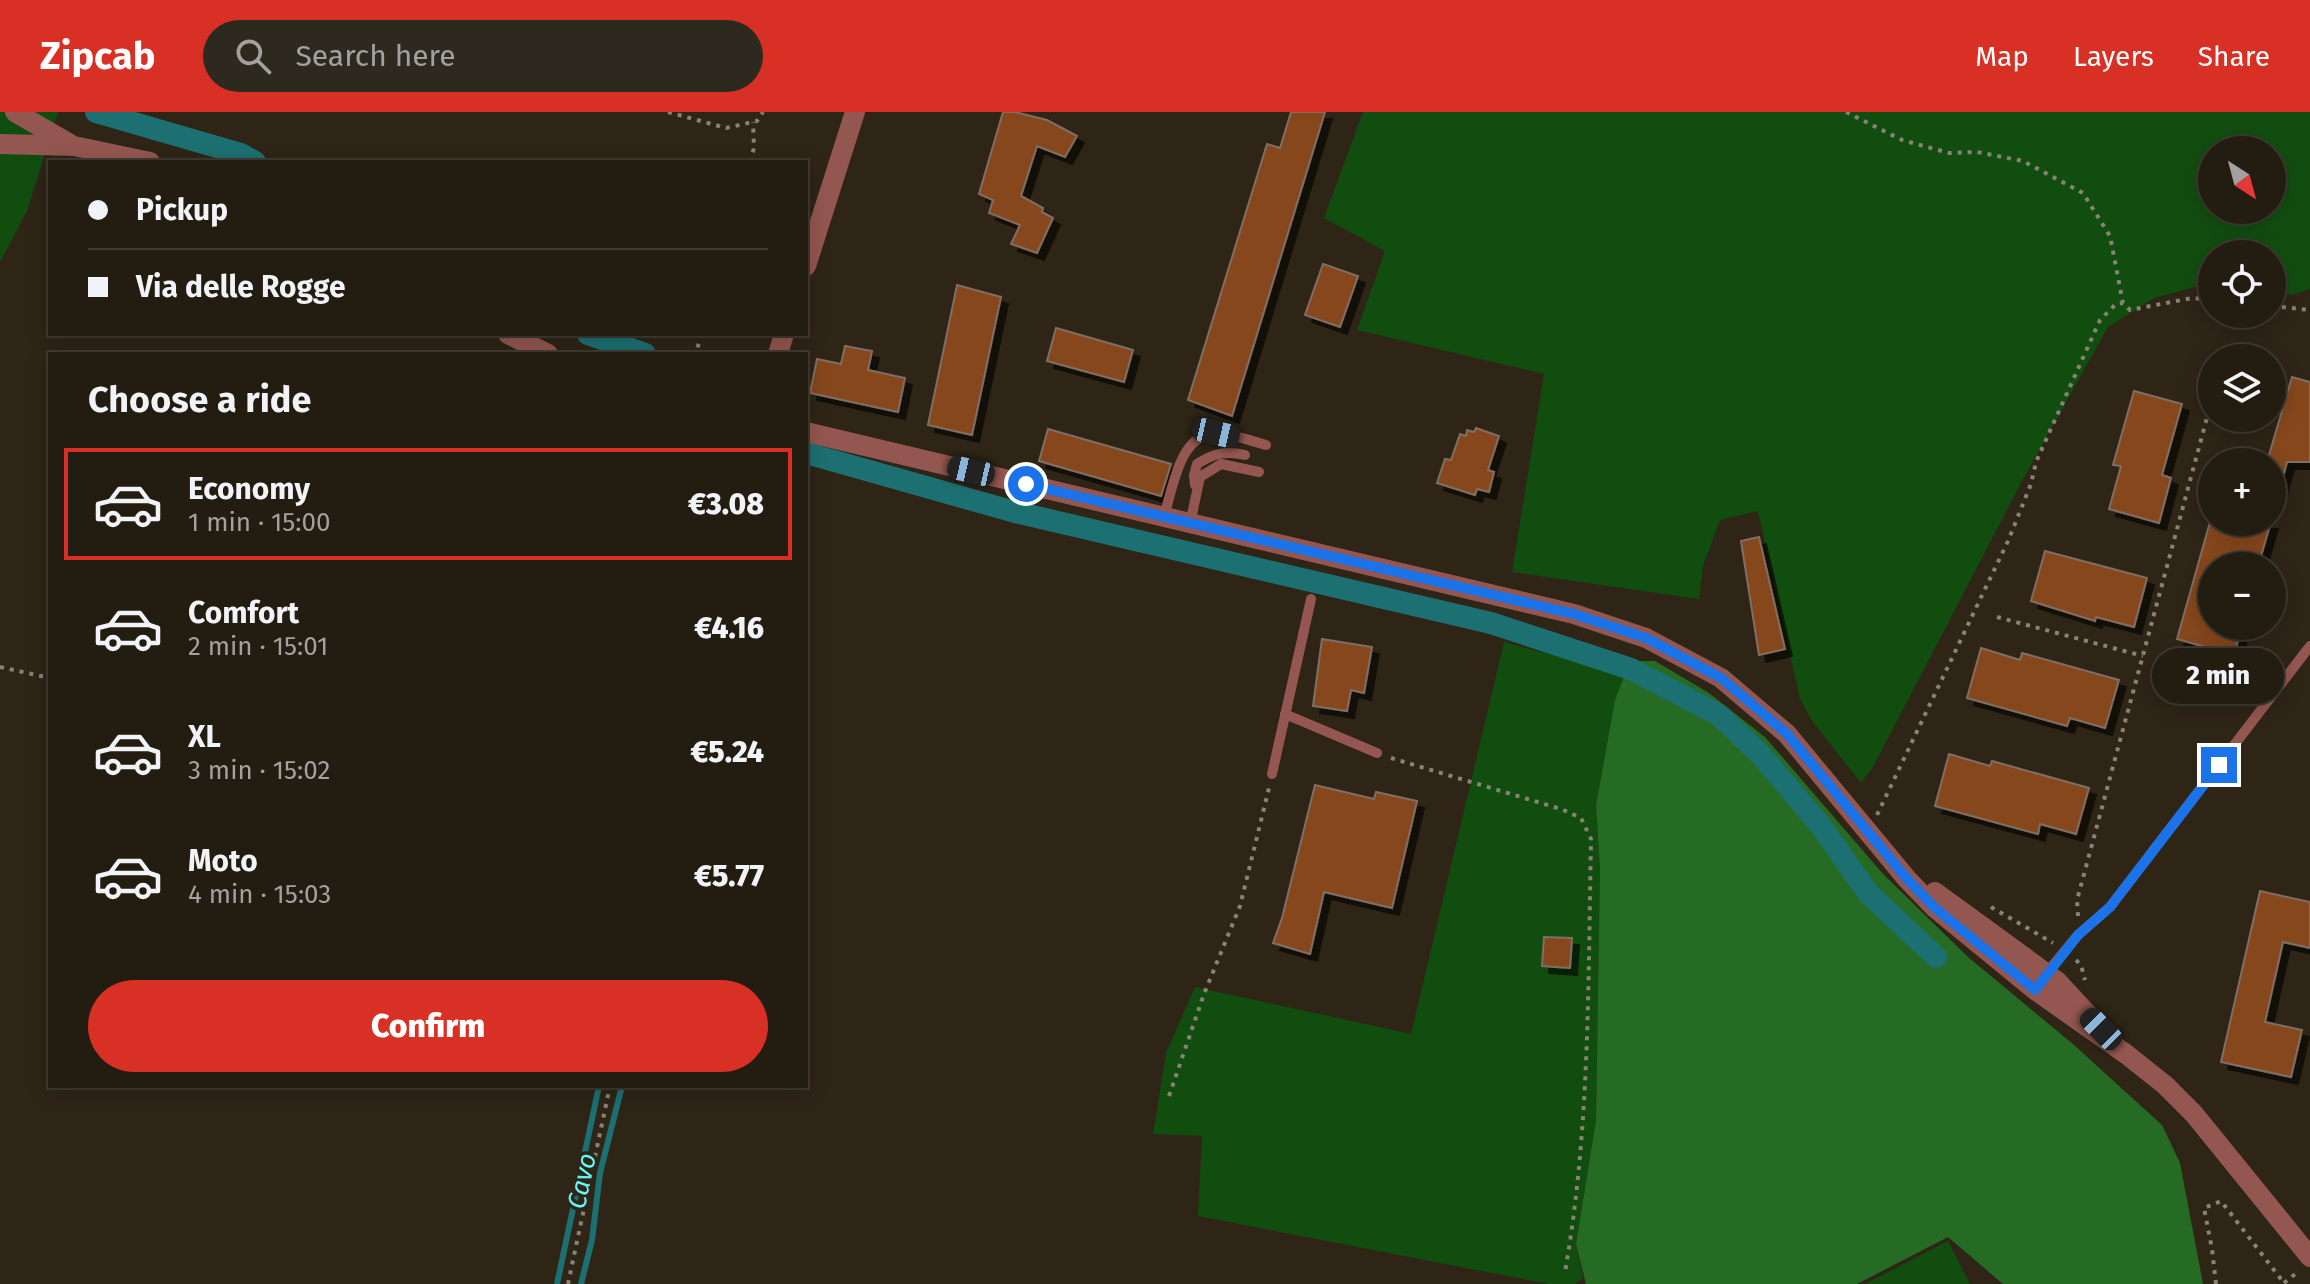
<!DOCTYPE html>
<meta charset="utf-8">
<style>
body{margin:0;font-family:"Fira Sans",sans-serif;background:#2e291f;color:#f1f3f6;height:100vh;display:flex;flex-direction:column;font-size:30px;white-space:nowrap}
*{box-sizing:border-box;margin:0}
p{font-size:26px;color:#a2a19f}
.icon{flex:none;width:44px;height:44px;fill:none;stroke:currentColor;stroke-width:2;stroke-linecap:round;stroke-linejoin:round}
.map{position:relative;flex:1;overflow:hidden}
.details{position:absolute;left:48px;top:240px;width:760px;height:736px;display:flex;flex-direction:column;background:#221c11;border-radius:0px;box-shadow:0 4px 20px #0003,0 0 0 2px #3f3a31}
.details>*{flex:none}
.top-card{position:absolute;left:48px;top:48px;width:760px;height:176px;border-radius:0px;box-shadow:0 4px 20px #0003,0 0 0 2px #3f3a31;display:grid;align-content:center;height:176px;padding:0 40px;background:#221c11}
.needle{width:52px;rotate:144deg}
.buttons{position:absolute;left:2198px;top:24px;display:grid;gap:16px}
.buttons a{display:grid;place-items:center;width:88px;height:88px;border-radius:50%;background:#221c11;box-shadow:0 4px 20px #0003,0 0 0 2px #3f3a31;font-size:40px}
.end{position:absolute;width:36px;height:36px;margin:-18px;border:10px solid #1a73e8;background:#fff;box-shadow:0 0 0 4px #fff}
.from{border-radius:50%}
.bubble{position:absolute;height:56px;border-radius:28px;background:#221c11;box-shadow:0 4px 20px #0003,0 0 0 2px #3f3a31;font-size:26px;font-weight:800;line-height:56px;text-align:center}
.car{position:absolute;width:24px;height:48px;margin:-24px -12px;border-radius:10px;box-shadow:0 0 6px 2px #0007;background:linear-gradient(#222 24%,#8ab4d8 0 40%,#222 0 76%,#8ab4d8 0 86%,#222 0)}
.top-card b{display:flex;align-items:center;gap:28px;height:76px;font-size:30px}
.top-card b+b{border-top:2px solid #3f3a31}
.top-card i{width:20px;height:20px;background:#f1f3f6}
ul{padding:0;list-style:none}
li{display:flex;align-items:center;gap:24px;height:112px;margin:0 16px 12px;padding:0 24px;border:4px solid transparent;border-radius:0px}
li div{flex:1}
li b{display:block;font-size:30px}
li em{font-style:normal;font-weight:800}
li.active{border-color:#d93025}
li>.icon{width:72px;height:72px;stroke-width:1.5}
h2{padding:0 40px;font-size:36px;line-height:96px}
.primary-button{display:flex;gap:16px;margin-top:auto;padding:16px 40px}
.primary-button a{flex:1;height:92px;border-radius:48px;background:#d93025;color:#fff;font-size:32px;font-weight:800;line-height:92px;text-align:center}
header{display:flex;align-items:center;gap:48px;box-sizing:border-box;height:112px;padding:0 40px;background:#d93025;color:#fff}
header strong{font-size:38px}
nav{display:flex;gap:44px;margin-inline-start:auto;font-size:28px}
.search{width:560px;height:72px;background:#2e291f;display:flex;align-items:center;gap:20px;box-sizing:border-box;padding:0 28px;border-radius:44px;color:#a2a19f;font-size:30px}
.map>svg:first-child{display:block}
.green{fill:#124d10;fill-rule:evenodd}
.forest{fill:#266b24}
.lines{fill:none;stroke-linecap:round;stroke-linejoin:round}
.stream{stroke:#1d7072;stroke-width:6}
.canal{stroke:#1d7072;stroke-width:22}
.building{fill:#86471e;stroke:#806e64;stroke-width:2;filter:url(#shadow)}
.path{stroke:#898276;stroke-width:4;stroke-dasharray:4 6;stroke-linecap:butt}
.service{stroke:#945650;stroke-width:10}
.minor{stroke:#945650;stroke-width:20}
.tertiary{stroke:#945650;stroke-width:20}
.route{stroke:#1a73e8;stroke-width:10}
.labels{text-anchor:middle;dominant-baseline:central;stroke-width:7;stroke-linejoin:round;paint-order:stroke}
.water-label{font-size:26px;font-style:italic;fill:#65f8fb;stroke:#2e2517}
</style>
<header>
<strong>Zipcab</strong>
<div class="search"><svg class="icon" aria-label="search" viewBox="0 0 24 24"><circle cx="10" cy="10" r="6"/><path d="M15 15l6 6"/></svg>Search here</div>
<nav><a>Map</a><a>Layers</a><a>Share</a></nav>
</header>
<div class="map">
<svg width="2310" height="1172" viewBox="0 0 2310 1172">
<defs>
<filter id="shadow"><feDropShadow dx="7" dy="7" stdDeviation="0" flood-color="#0009"/></filter>
</defs>
<rect width="100%" height="100%" fill="#2e2517"/>
<!-- green -->
<path class="green" d="M 0,0 L 58,0 L 27,99 L 0,150 Z
M 1363,0 L 2310,0 L 2310,177 L 2293,183 L 2272,181 L 2272,142 L 2212,142 L 2212,175 L 2199,174 L 2154,186 L 2108,215 L 2022,369 L 1873,655 L 1861,671 L 1813,610 L 1800,587 L 1758,399 L 1720,408 L 1703,454 L 1699,487 L 1512,460 L 1544,262 L 1357,218 L 1385,139 L 1324,106 ZM 2212,38 L 2272,38 L 2272,98 L 2212,98 Z
M 1504,530 L 1599,555 L 1624,567 L 1615,588 L 1596,693 L 1600,756 L 1596,1008 L 1576,1132 L 1583,1166 L 1575,1172 L 1549,1172 L 1198,1104 L 1202,1024 L 1153,1022 L 1166,941 L 1195,875 L 1411,922 ZM 1544,825 L 1572,827 L 1570,856 Z
M 1948,1129 L 1970,1172 L 1865,1172 Z"/>
<!-- forest -->
<path class="forest" d="M 1630,549 L 1655,549 L 1709,581 L 1765,625 L 1883,762 L 1968,845 L 2074,933 L 2162,1013 L 2180,1051 L 2203,1172 L 2003,1172 L 1948,1125 L 1857,1172 L 1586,1172 L 1576,1132 L 1596,1008 L 1600,756 L 1596,693 L 1615,588 Z"/>
<g class="lines">
<!-- stream -->
<path class="stream" d="M 557,1172 L 599,974
M 581,1172 L 592,1128 L 600,1061 L 622,974"/>
<!-- canal -->
<path class="canal" d="M 96,0 L 241,42 L 255,50
M 588,222 L 645,242
M 806,341 L 1015,400 L 1491,511 L 1631,557 L 1719,603 L 1760,642 L 1821,714 L 1868,781 L 1936,845"/>
</g>
<!-- building -->
<path class="building" d="M 1003,0 L 1015,0 L 1047,8 L 1077,24 L 1065,45 L 1037,34 L 1021,84 L 1043,96 L 1042,100 L 1053,106 L 1037,141 L 1011,132 L 1020,113 L 989,101 L 993,88 L 979,82 Z
M 1291,0 L 1325,0 L 1232,304 L 1188,288 L 1267,32 L 1280,36 Z
M 1323,152 L 1358,164 L 1340,215 L 1305,203 Z
M 957,173 L 1001,185 L 972,323 L 928,313 Z
M 1056,216 L 1133,238 L 1124,270 L 1047,249 Z
M 845,234 L 872,239 L 868,258 L 905,266 L 898,300 L 810,281 L 817,247 L 841,252 Z
M 2292,265 L 2310,270 L 2310,350 L 2287,350 L 2277,387 L 2272,387 L 2272,350 L 2267,350 Z
M 2134,279 L 2182,292 L 2162,363 L 2171,366 L 2159,411 L 2109,397 L 2121,354 L 2113,353 Z
M 1476,316 L 1499,324 L 1488,358 L 1494,360 L 1489,380 L 1477,377 L 1475,383 L 1437,371 L 1445,347 L 1451,348 L 1460,322 L 1466,324 L 1467,318 L 1474,320 Z
M 1048,317 L 1171,352 L 1161,384 L 1039,349 Z
M 2210,410 L 2271,410 L 2258,454 L 2212,454 L 2212,514 L 2242,514 L 2234,543 L 2177,527 Z
M 1759,425 L 1785,537 L 1759,543 L 1741,429 Z
M 2045,439 L 2147,466 L 2134,515 L 2096,505 L 2095,509 L 2031,489 Z
M 1322,527 L 1372,535 L 1364,581 L 1351,578 L 1347,599 L 1313,594 Z
M 1981,536 L 2020,548 L 2022,541 L 2119,568 L 2105,616 L 2070,606 L 2067,614 L 1967,586 Z
M 1949,642 L 1990,654 L 1992,649 L 2089,676 L 2076,722 L 2040,712 L 2038,722 L 1935,694 Z
M 1315,673 L 1374,687 L 1376,680 L 1417,689 L 1392,796 L 1324,780 L 1310,842 L 1273,831 L 1282,806 Z
M 2260,779 L 2310,790 L 2310,836 L 2283,830 L 2265,910 L 2302,918 L 2291,965 L 2221,950 Z
M 1544,825 L 1572,826 L 1570,856 L 1542,854 Z"/>
<g class="lines">
<!-- path -->
<path class="path" d="M 668,0 L 726,16 L 757,9 L 763,0
M 1846,0 L 1902,28 L 1949,41 L 1977,40 L 2023,49 L 2083,81 L 2110,124 L 2123,191 L 2130,198 L 2192,186 L 2212,188
M 750,50 L 754,36 L 753,10
M 2272,194 L 2310,198
M 701,222 L 697,238 L 706,242
M 1997,505 L 2143,544
M 0,555 L 50,566
M 1391,646 L 1561,697 L 1581,706 L 1591,727 C 1588,871 1590,1018 1565,1160
M 1877,703 L 2008,429 L 2031,372 L 2036,350 L 2100,208 L 2116,192 L 2123,191
M 1991,795 L 2053,831
M 2078,804 L 2077,788 L 2208,302
M 2076,848 L 2081,853 L 2085,868
M 1169,984 L 1204,882 L 1240,794 L 1269,676
M 2284,1171 L 2299,1159
M 568,1172 L 610,974
M 2216,1172 L 2212,1137 L 2204,1096 L 2221,1089 L 2284,1171"/>
<!-- service -->
<path class="service" d="M 1195,373 L 1194,363 L 1197,352 C 1213,342 1225,338 1245,343
M 1164,404 C 1173,377 1179,321 1217,321 C 1233,322 1251,329 1266,333
M 1190,412 L 1200,365 L 1221,352 L 1259,360
M 1285,602 L 1377,641
M 1272,662 L 1311,487
M 2045,863 L 2078,823 L 2110,795 L 2310,534"/>
<!-- minor -->
<path class="minor" d="M 806,154 L 855,0
M 778,242 L 784,222"/>
<!-- tertiary -->
<path class="tertiary" d="M 15,0 L 70,32
M 1,32 L 74,34 L 150,50
M 508,222 L 548,242
M 806,320 L 1574,502 L 1646,526 L 1721,566 L 1787,622 L 1907,767 L 1935,796 L 2035,878 L 2126,942 L 2165,973 L 2194,1002 L 2310,1145
M 1935,780 L 2057,869 L 2093,908"/>
</g>
<g class="lines">
<!-- route -->
<path class="route" d="M 1026,372 L 1574,502 L 1646,526 L 1721,566 L 1787,622 L 1907,767 L 1935,796 L 2035,878 L 2078,823 L 2110,795 L 2219,653"/>
</g>
<g class="labels">
<!-- water labels -->
<g class="water-label">
<text transform="translate(582 1069) rotate(-78)">Cavo</text>
</g>
</g>
</svg>
<div class="buttons">
<a><svg class="needle" viewBox="-14 -14 28 28"><path d="M0-13l5 13h-10z" fill="#e53935"/><path d="M0 13l5-13h-10z" fill="#a2a19f"/></svg></a>
<a><svg class="icon" aria-label="locate" viewBox="0 0 24 24"><circle cx="12" cy="12" r="6"/><path d="M12 2v4M12 18v4M2 12h4M18 12h4"/></svg></a>
<a><svg class="icon" aria-label="layers" viewBox="0 0 24 24"><path d="M12 4l9 5-9 5-9-5zM3 14l9 5 9-5"/></svg></a>
<a>+</a>
<a>−</a>
</div>
<i class="end from" style="left:1026px;top:372px"></i>
<i class="end" style="left:2219px;top:653px"></i>
<div class="bubble" style="left:2152px;top:536px;width:132px">2 min</div>
<i class="car" style="left:1216px;top:321px;rotate:103deg"></i>
<i class="car" style="left:971px;top:359px;rotate:283deg"></i>
<i class="car" style="left:2101px;top:917px;rotate:315deg"></i>
<div class="top-card">
<b><i class="from"></i>Pickup</b>
<b><i></i>Via delle Rogge</b>
</div>
<section class="details">
<h2>Choose a ride</h2>
<ul>
<li class="active"><svg class="icon" aria-label="car" viewBox="0 0 24 24"><path d="M5 17H2v-5l4-1 3-4h7l3 4 3 1v5h-3M9 17h6M6 11h13"/><circle cx="7" cy="17" r="2"/><circle cx="17" cy="17" r="2"/></svg><div><b>Economy</b><p>1 min · 15:00</p></div><em>€3.08</em></li>
<li><svg class="icon" aria-label="car" viewBox="0 0 24 24"><path d="M5 17H2v-5l4-1 3-4h7l3 4 3 1v5h-3M9 17h6M6 11h13"/><circle cx="7" cy="17" r="2"/><circle cx="17" cy="17" r="2"/></svg><div><b>Comfort</b><p>2 min · 15:01</p></div><em>€4.16</em></li>
<li><svg class="icon" aria-label="car" viewBox="0 0 24 24"><path d="M5 17H2v-5l4-1 3-4h7l3 4 3 1v5h-3M9 17h6M6 11h13"/><circle cx="7" cy="17" r="2"/><circle cx="17" cy="17" r="2"/></svg><div><b>XL</b><p>3 min · 15:02</p></div><em>€5.24</em></li>
<li><svg class="icon" aria-label="car" viewBox="0 0 24 24"><path d="M5 17H2v-5l4-1 3-4h7l3 4 3 1v5h-3M9 17h6M6 11h13"/><circle cx="7" cy="17" r="2"/><circle cx="17" cy="17" r="2"/></svg><div><b>Moto</b><p>4 min · 15:03</p></div><em>€5.77</em></li>
</ul>
<div class="primary-button"><a>Confirm</a></div>
</section>
</div>
